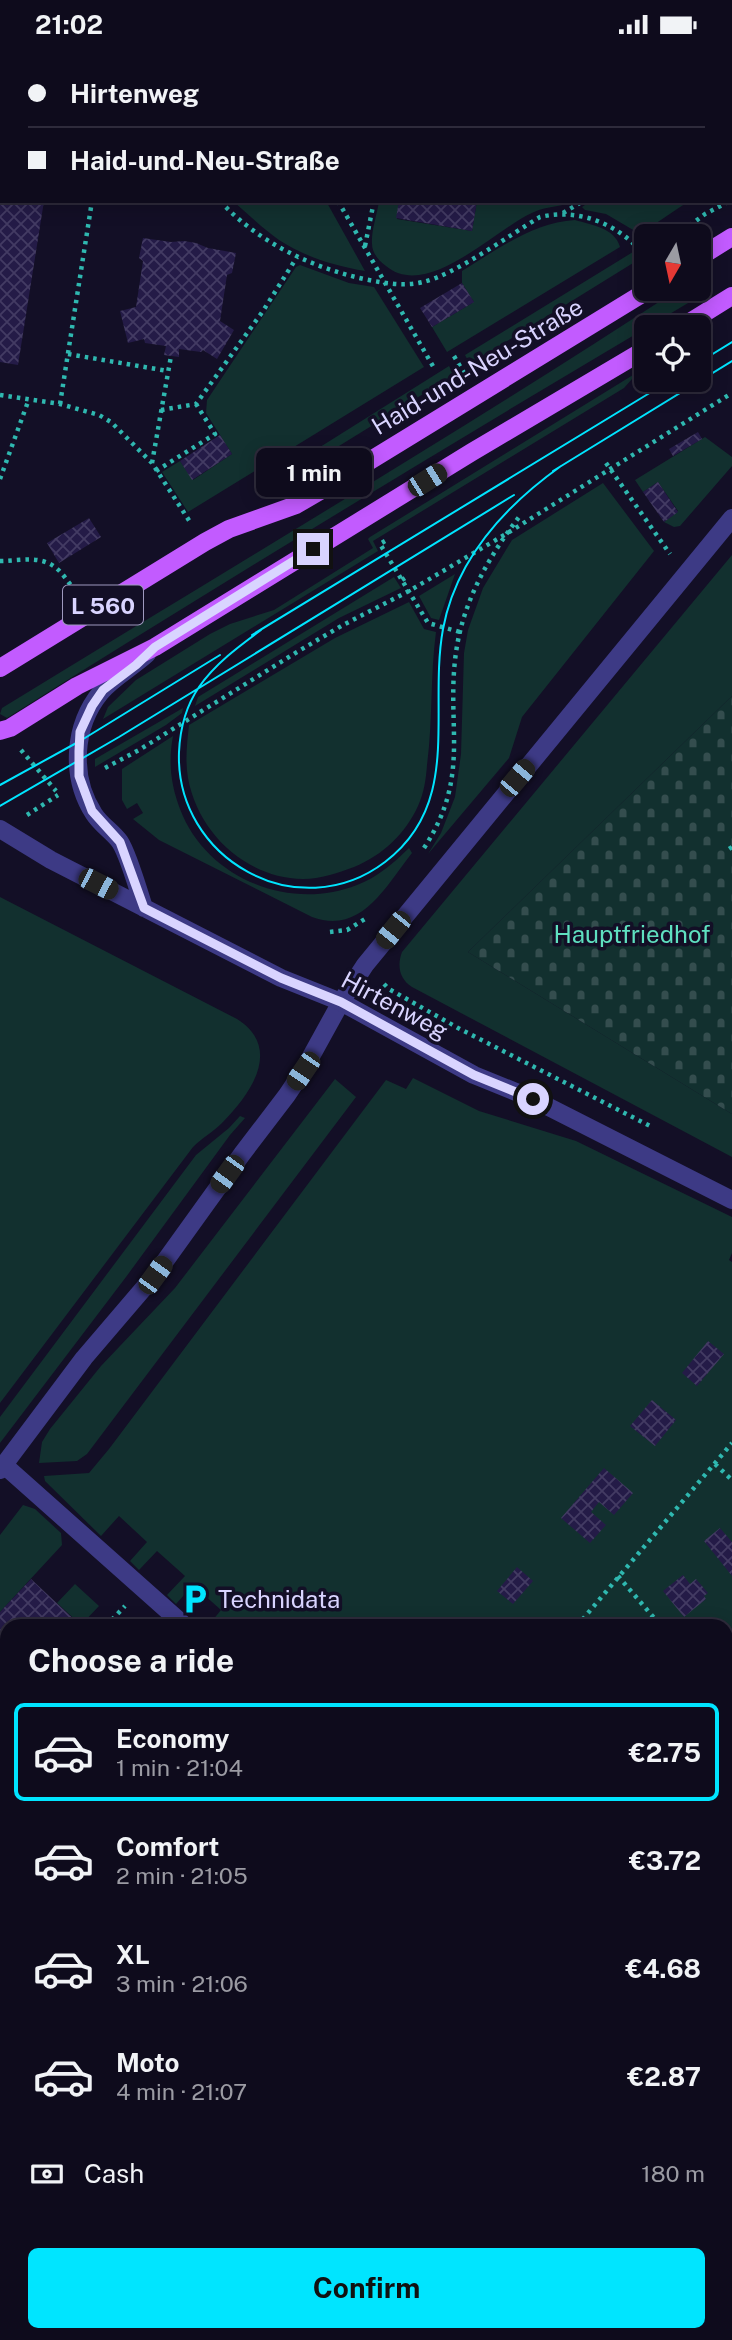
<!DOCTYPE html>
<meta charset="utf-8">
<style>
body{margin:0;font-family:"Public Sans",sans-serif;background:#171425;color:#f1f3f6;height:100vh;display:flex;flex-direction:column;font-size:26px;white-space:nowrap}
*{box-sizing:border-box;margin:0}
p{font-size:23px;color:#9b9ba3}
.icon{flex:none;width:38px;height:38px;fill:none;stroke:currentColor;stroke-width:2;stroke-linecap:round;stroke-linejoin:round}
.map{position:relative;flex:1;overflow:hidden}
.side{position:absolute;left:0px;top:1570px;width:733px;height:723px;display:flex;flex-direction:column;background:#0e0b1c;border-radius:21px 21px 0 0;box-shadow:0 4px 18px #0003,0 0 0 2px #2e2b3b}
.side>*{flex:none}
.guide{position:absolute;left:0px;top:0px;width:733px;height:154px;box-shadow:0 4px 18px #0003,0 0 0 2px #2e2b3b;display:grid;align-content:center;height:154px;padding:0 28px;background:#0e0b1c}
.needle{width:46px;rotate:189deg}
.buttons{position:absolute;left:634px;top:175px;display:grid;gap:14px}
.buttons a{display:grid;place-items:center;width:77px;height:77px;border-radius:10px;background:#0e0b1c;box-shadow:0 4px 18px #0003,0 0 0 2px #2e2b3b;font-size:35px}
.end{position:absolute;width:32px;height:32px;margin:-16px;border:9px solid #d9d4ff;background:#111;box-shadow:0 0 0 4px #111}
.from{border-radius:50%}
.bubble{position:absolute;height:49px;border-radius:10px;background:#0e0b1c;box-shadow:0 4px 18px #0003,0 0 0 2px #2e2b3b;font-size:23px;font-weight:700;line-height:49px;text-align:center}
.car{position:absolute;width:21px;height:42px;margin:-21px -10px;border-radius:9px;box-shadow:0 0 5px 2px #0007;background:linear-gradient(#222 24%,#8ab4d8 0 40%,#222 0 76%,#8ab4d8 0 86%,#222 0)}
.guide b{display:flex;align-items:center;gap:24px;height:66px;font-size:26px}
.guide b+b{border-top:2px solid #2e2b3b}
.guide i{width:18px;height:18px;background:#f1f3f6}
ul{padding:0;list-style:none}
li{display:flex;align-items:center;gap:21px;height:98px;margin:0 14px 10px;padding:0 14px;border:4px solid transparent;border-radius:10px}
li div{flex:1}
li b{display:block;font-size:26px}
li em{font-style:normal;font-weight:700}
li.selected{border-color:#00e5ff}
li>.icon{width:63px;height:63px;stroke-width:1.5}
h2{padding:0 28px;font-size:32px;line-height:84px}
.pay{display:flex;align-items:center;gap:18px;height:77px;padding:0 28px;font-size:26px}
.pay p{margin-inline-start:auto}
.button{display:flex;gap:14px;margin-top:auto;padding:14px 28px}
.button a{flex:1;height:80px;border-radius:10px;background:#00e5ff;color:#111;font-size:28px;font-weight:700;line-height:80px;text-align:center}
.status{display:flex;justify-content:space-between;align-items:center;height:49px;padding:0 35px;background:#0e0b1c;direction:ltr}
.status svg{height:19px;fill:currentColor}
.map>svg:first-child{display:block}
.green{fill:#12302f}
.cemetery{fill:url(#cemetery-stones)}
.park{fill:url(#park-tufts)}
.building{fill:url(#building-cross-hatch)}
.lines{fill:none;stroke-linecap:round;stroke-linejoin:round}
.path{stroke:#2fb8b0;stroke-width:4.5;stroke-dasharray:3.5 5;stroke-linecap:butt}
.minor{stroke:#3d3a85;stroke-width:18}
.tertiary{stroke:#3d3a85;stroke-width:18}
.primary{stroke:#c25bff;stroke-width:18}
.tram{stroke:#00e5ff;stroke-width:2}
.route{stroke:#d9d4ff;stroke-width:9}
.labels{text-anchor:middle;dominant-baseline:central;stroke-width:7;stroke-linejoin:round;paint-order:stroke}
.shield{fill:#130f26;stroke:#9e99be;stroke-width:2}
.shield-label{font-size:23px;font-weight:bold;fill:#d9d4ff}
.street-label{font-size:24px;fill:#d9d4ff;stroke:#130f26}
.park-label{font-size:24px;fill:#5fe0c0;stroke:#130f26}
.poi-label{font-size:24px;fill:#d9d4ff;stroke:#130f26;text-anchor:start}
</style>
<div class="status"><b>21:02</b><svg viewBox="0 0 49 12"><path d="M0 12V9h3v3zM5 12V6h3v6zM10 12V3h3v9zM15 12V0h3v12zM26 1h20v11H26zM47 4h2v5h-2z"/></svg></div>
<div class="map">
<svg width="732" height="2291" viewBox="0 0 732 2291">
<defs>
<pattern id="cemetery-stones" width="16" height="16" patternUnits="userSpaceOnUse" patternTransform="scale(1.75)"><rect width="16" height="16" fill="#12302f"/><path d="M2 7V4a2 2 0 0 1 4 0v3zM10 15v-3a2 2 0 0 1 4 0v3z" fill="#344d4e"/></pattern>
<pattern id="park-tufts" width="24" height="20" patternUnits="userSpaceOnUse" patternTransform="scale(1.75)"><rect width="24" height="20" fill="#12302f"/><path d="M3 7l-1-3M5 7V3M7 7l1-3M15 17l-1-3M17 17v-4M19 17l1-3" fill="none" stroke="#344d4e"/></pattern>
<pattern id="building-cross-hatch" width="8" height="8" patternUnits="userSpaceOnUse" patternTransform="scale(1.75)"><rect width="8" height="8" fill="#241b47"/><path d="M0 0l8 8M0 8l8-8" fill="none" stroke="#433b63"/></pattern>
</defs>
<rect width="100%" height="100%" fill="#130f26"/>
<!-- green -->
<path class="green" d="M 233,152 L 326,152 L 365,222 C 335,217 305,208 279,191 C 263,180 248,165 233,152 Z
M 379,152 L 399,152 L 397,170 L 472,182 L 477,152 L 576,152 C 562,158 547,157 534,163 C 496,179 428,252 386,217 C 379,212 372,204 372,195 C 371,182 377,166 379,152 Z
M 591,152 L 689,152 L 640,185 L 606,165 L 585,161 L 582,158 Z
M 575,171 C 592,176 615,179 620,198 L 447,303 L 432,278 L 474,253 L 462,234 L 462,222 C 498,200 532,174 575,171 Z
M 646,195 L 646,206 L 470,315 L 465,306 Z
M 300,216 L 349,234 L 374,238 L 424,318 L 188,463 L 162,423 L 180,412 L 193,431 L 232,405 L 206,364 L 207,351 L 296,218 Z
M 701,225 L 710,241 C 475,380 239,523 7,669 L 0,665 L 2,659 C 228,520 457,385 679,240 L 698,240 L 698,227 Z
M 449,317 L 454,326 L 292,426 L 261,438 L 258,437 Z
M 646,318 L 646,322 L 632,330 L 624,339 L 373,492 L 378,502 L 103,670 L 108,658 L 136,631 L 210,585 L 230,575 L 274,561 L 373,499 L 368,490 L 370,488 Z
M 705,388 L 732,408 L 732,417 L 680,477 L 674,478 L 664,473 L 678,462 L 658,433 L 643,443 L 635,431 Z
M 603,434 L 654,502 L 522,668 L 509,709 L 428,805 L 441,784 L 455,748 L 461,705 L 464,604 L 468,581 L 483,539 L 512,491 Z
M 732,506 L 732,647 L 468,903 L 732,1065 L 732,1108 L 412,938 C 399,930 397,916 402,903 Z
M 455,525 L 439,571 L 431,569 L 419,547 Z
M 394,528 L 401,539 L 339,569 L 195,657 L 198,648 Z
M 409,553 L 424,580 L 436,583 C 430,627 433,671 427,716 C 426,730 424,744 418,757 C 405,785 383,806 354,818 C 337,824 321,830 303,830 C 246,829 198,784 188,729 C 185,711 187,694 189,676 L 335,589 Z
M 183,659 L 182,664 L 166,676 L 95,718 L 95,710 Z
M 173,687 C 168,714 171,736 180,760 C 206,829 289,863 357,836 C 376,829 394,814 409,799 L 412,804 C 385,838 362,886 312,868 L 159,791 L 133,770 L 143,764 L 137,754 L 127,760 L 122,751 L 122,720 Z
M 0,848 L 237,970 C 283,999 251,1045 222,1074 C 213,1083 202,1089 193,1098 L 0,1354 Z
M 413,1029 L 479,1062 L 576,1092 L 732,1168 L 732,1204 L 729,1211 L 732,1213 L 732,2080 L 726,2075 L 726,1577 L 238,1577 L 232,1572 L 227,1577 L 208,1577 L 221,1561 L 193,1536 L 176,1555 L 167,1546 L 185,1527 L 157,1502 L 139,1521 L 130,1512 L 147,1493 L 119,1467 L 101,1487 L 45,1432 L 44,1427 L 89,1424 L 109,1400 L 386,1031 L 406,1040 Z
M 335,1030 L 356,1048 L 87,1405 L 77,1412 L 39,1414 L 42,1393 L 50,1380 L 101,1317 L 175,1239 Z
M 240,1067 L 245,1069 L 230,1086 L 126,1228 L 0,1394 L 0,1368 L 196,1106 L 229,1079 Z
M 23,1456 L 35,1460 L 61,1484 L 62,1496 L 0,1563 L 0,1486 Z
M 75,1535 L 99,1557 L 81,1576 L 57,1554 Z
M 0,1711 L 7,1717 L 7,1894 L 0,1888 Z
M 0,2275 L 7,2286 L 337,2286 L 344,2291 L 0,2291 Z
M 510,2286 L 624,2286 L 630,2291 L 517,2291 Z"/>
<!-- cemetery -->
<path class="cemetery" d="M 732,647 L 732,1065 L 468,903 Z"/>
<!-- park -->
<path class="park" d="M 7,2176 L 7,2286 L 60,2286 L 56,2291 L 0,2291 L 0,2185 Z"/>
<!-- building -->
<path class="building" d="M 0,152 L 44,152 L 18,316 L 0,313 Z
M 399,152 L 477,152 L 472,182 L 396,169 Z
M 143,189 L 171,193 L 184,192 L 196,194 L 208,199 L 236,204 L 232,224 L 227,226 L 220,272 L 234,281 L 217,310 L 203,301 L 201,303 L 179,300 L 179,308 L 164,306 L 166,297 L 145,294 L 144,290 L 128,294 L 120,262 L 136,258 L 143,212 L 139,209 Z
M 462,234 L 474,253 L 432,278 L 420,259 Z
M 698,383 L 702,390 L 673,407 L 669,400 Z
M 220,386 L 232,405 L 192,431 L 180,412 Z
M 658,433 L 678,463 L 664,473 L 643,443 Z
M 89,469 L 101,488 L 59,514 L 47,494 Z
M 708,1292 L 724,1305 L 697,1337 L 682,1324 Z
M 652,1351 L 676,1371 L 655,1397 L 630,1377 Z
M 604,1419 L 633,1444 L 614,1466 L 599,1453 L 591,1463 L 606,1476 L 590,1494 L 561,1469 Z
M 720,1479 L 732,1493 L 732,1527 L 704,1492 Z
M 517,1518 L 533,1532 L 513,1555 L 497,1542 Z
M 683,1526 L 690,1535 L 696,1530 L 708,1544 L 704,1547 L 706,1550 L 684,1568 L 663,1542 Z
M 31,1530 L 81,1577 L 7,1577 L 7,1673 L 0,1668 L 0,1563 Z
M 726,1784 L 732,1792 L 732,1812 L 730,1814 L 726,1809 Z
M 0,2033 L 7,2040 L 7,2151 L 0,2160 Z
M 732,2190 L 732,2291 L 660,2291 L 654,2286 L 726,2286 L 726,2197 Z"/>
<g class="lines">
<!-- path -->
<path class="path" d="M 251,0 L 252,2
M 368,0 L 369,2
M 632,0 L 633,2
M 236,2 L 239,0
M 672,2 L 672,0
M 0,35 L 2,35
M 220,152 C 258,193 310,218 364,230 C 384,234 403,238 423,233 C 456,225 508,187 540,168 C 574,160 609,171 635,196
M 338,152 L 434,319
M 563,164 L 583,152
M 676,187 L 705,165 L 730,152
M 365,197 L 374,152
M 68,305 L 168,322
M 454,307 L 464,324
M 0,346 L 60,355 L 99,366 L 111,373 L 152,414 L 190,473
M 60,355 L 92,152
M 161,361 L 196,355 L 263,262 L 297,208
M 152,414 L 171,307
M 606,414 L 670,505
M 156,422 L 215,385 L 196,355
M 0,430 L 29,350
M 385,492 L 380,495 L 428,574 L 460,583
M 0,512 C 18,512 39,506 55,518 C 63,524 70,536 77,544
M 402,531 L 408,527
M 21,701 L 56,742
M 105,719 L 139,701 L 297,603 L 343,576 L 409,542 L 506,485 L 732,344
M 27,766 L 58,746
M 732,798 L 729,800 L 732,803
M 424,799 C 473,724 444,674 457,597 C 465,549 490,506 519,468
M 330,883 L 347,881 L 365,870
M 384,935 L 389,940 L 458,979 L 650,1077
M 715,1415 L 732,1431
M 618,1527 L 661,1577
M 106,1577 L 125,1557
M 577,1577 L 732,1394
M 726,1654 L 732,1661
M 0,1691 L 7,1684
M 0,1697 L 7,1704
M 726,1922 L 732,1929
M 0,2260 L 7,2251
M 643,2286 L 649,2291
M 7,2291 L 7,2286"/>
<!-- minor -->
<path class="minor" d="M 4,1416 L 185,1577
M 0,1421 L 84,1309 L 155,1226 L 242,1105 L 287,1046 L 303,1022 L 341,953 L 365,916 L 732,469
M 0,1949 L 7,1955
M 726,2092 L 732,2098
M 393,2286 L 399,2291"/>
<!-- tertiary -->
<path class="tertiary" d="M 0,780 L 51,811 L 281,929 L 341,953 L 474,1026 L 533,1050 L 732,1151
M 144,859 C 139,843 128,805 120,793 C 113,783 101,776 94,765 C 70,728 73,677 101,643 C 114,628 133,618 147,605"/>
<!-- primary -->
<path class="primary" d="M 698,209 L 732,188
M 682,278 L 732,247
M 0,619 L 205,493 L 229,480 L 296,456 L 327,438 L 650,240
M 0,682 L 10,679 L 77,637 L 155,598 L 472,403 L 646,300"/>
<!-- tram -->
<path class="tram" d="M 698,314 L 732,293
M 553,422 L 732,312
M 261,581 C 238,598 215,615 199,638 C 186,657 180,681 179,703 C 175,810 298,879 385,813 C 463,754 428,662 443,580 C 456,510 505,457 561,417
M 252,586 L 671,331
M 0,736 L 80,692 L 220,606
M 0,757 L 119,688 L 514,446"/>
</g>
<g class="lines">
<!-- route -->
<path class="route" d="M 313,500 L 155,598 L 136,616 L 103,641 L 92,657 L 80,683 L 79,702 L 79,727 L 92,762 L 120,793 L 144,859 L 281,929 L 341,953 L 474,1026 L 533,1050"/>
</g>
<!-- icons -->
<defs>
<symbol id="parking-bare" viewBox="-9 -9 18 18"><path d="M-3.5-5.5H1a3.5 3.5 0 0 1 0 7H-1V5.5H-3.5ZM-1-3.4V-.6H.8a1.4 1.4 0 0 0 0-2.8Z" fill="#00e5ff" stroke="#130f26" stroke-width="2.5" paint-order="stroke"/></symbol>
</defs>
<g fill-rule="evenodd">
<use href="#parking-bare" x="173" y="1528" width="44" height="44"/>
</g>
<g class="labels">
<!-- shield labels -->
<rect class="shield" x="63" y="536.5" width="80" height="39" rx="5"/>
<g class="shield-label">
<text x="103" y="556">L 560</text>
</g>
<!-- street labels -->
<g class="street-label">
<text transform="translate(477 317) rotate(-31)">Haid-und-Neu-Straße</text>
<text transform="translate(395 956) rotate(28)">Hirtenweg</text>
</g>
<!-- park labels -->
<g class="park-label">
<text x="632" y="885">Hauptfriedhof</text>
</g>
<!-- poi labels -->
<g class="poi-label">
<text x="218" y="1550">Technidata</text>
</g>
</g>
</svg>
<div class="buttons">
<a><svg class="needle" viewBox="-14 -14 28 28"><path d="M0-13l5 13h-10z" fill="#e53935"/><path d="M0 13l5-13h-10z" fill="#9b9ba3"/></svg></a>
<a><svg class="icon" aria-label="locate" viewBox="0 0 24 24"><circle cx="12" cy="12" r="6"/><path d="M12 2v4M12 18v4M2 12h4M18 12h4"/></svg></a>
</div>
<i class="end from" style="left:533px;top:1050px"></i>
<i class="end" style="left:313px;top:500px"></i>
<div class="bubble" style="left:256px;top:399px;width:116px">1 min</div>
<i class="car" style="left:427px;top:431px;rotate:58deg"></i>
<i class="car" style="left:517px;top:729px;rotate:40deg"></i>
<i class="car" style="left:98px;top:835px;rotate:117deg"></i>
<i class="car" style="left:393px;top:881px;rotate:219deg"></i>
<i class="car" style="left:303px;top:1022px;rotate:214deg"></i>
<i class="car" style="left:227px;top:1125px;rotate:216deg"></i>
<i class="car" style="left:155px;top:1226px;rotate:36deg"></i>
<div class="guide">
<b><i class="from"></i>Hirtenweg</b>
<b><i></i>Haid-und-Neu-Straße</b>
</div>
<section class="side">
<h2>Choose a ride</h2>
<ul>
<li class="selected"><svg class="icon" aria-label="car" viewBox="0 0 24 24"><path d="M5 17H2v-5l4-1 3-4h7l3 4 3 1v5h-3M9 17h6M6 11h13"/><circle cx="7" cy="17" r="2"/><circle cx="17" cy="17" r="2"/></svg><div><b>Economy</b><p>1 min · 21:04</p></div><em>€2.75</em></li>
<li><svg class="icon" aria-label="car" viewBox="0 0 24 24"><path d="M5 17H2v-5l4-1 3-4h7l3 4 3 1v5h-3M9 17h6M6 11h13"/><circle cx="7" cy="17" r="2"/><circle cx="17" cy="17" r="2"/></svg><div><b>Comfort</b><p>2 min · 21:05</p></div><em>€3.72</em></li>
<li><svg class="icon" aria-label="car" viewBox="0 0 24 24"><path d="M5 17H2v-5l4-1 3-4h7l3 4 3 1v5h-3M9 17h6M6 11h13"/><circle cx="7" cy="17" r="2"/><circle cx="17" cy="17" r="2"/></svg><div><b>XL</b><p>3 min · 21:06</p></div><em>€4.68</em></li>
<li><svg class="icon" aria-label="car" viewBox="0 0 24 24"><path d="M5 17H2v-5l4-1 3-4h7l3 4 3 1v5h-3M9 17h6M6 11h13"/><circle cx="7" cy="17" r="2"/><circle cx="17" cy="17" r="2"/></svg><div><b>Moto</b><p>4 min · 21:07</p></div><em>€2.87</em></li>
</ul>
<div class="pay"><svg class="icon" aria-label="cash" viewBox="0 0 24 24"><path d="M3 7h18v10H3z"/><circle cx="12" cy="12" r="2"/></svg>Cash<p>180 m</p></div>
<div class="button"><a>Confirm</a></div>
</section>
</div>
